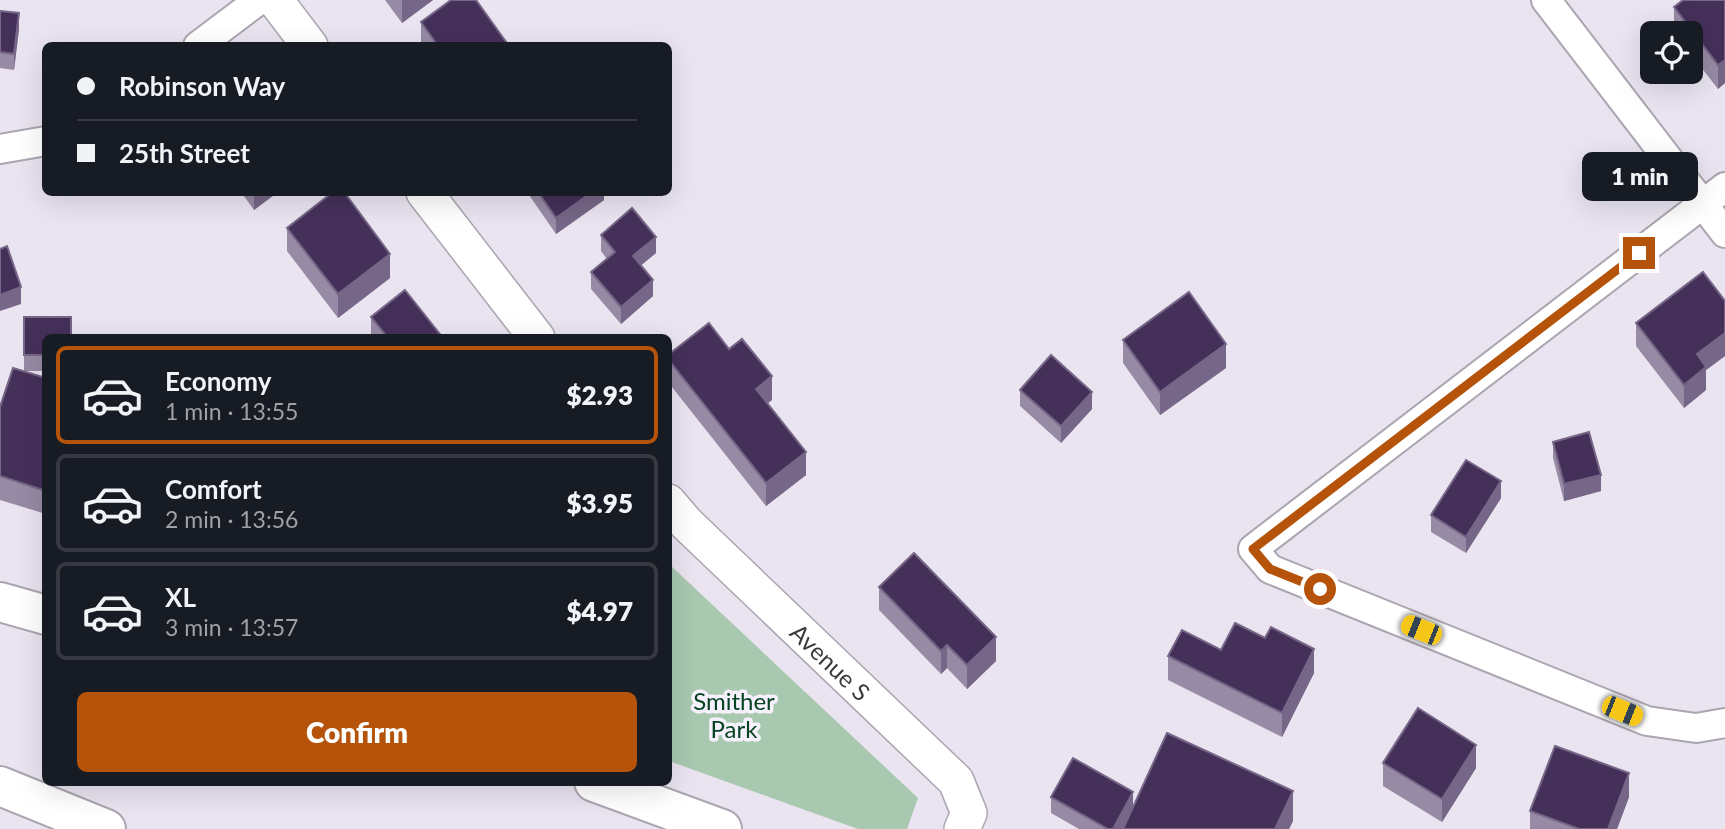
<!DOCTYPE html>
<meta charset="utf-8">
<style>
body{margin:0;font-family:Lato,sans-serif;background:#20242c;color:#f1f3f6;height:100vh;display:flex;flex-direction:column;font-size:26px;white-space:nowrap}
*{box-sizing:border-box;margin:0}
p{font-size:23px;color:#9ea1a6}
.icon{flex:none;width:38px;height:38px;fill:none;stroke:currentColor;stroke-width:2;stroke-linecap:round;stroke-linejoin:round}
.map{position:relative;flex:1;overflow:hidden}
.side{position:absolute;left:42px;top:334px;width:630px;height:452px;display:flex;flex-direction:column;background:#171b24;border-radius:10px;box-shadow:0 7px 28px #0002}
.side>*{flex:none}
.banner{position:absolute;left:42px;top:42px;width:630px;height:154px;border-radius:10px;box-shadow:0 7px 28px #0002;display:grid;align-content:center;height:154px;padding:0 35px;background:#171b24}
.controls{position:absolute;left:1640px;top:21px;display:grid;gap:14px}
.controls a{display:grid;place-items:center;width:63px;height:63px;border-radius:10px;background:#171b24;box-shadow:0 7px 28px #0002;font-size:35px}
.end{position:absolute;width:32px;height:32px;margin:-16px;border:9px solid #b45309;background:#fff;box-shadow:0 0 0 4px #fff}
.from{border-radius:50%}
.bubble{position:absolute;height:49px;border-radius:10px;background:#171b24;box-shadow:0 7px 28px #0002;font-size:23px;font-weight:800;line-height:49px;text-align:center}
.car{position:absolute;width:21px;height:42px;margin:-21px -10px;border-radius:9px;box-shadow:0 0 5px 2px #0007;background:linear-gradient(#f5c518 24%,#345 0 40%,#f5c518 0 76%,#345 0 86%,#f5c518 0)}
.banner b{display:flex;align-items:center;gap:24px;height:66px;font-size:26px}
.banner b+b{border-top:2px solid #363941}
.banner i{width:18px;height:18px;background:#f1f3f6}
ul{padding:12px 0 0;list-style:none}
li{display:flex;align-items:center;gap:21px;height:98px;margin:0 14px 10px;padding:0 21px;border:4px solid #363941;border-radius:10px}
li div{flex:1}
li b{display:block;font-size:26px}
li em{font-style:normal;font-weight:800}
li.current{border-color:#b45309}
li>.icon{width:63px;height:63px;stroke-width:1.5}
.primary-button{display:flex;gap:14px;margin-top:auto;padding:14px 35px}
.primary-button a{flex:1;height:80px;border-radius:10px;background:#b45309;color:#fff;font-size:28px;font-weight:800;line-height:80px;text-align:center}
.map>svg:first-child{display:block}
.green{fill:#a9c8b0}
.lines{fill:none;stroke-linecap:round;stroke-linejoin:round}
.minor-casing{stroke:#aaa5b0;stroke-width:32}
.tertiary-casing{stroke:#aaa5b0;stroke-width:38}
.secondary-casing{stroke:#aaa5b0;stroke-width:42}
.motorway-casing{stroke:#aaa5b0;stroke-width:42}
.minor{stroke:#fff;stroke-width:28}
.tertiary{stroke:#fff;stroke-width:35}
.secondary{stroke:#fff;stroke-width:38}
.motorway{stroke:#fff;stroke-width:38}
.wall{fill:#978aa5}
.shaded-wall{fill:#766687}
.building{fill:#45305a;stroke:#766687;stroke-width:2}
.route{stroke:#b45309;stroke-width:9}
.labels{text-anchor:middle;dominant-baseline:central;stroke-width:7;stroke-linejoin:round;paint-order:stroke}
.street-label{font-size:24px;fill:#3a383d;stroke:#f7f1fd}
.park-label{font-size:24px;fill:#064421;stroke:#f7f1fd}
</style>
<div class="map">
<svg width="1725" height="829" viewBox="0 0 1725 829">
<rect width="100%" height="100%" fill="#e9e4f0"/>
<!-- green -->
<path class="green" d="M 669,564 L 918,798 L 907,829 L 858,829 L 669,761 Z"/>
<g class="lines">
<defs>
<path id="minor" d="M 1546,0 L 1725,233
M 198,46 L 259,0
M 0,149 L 46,141
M 1725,187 L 1253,549 L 1270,569 L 1647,721 L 1696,728 L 1725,723"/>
<g id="tertiary">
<path d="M 275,0 L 310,46"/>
<path d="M 424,192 L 537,338"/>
<path id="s1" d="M 668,502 L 687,524 L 956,781 L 969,813 L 962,829"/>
</g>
<path id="secondary" d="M 0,602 L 46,615
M 594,782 L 722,829"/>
<path id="motorway" d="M 0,786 L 106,829"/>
</defs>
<!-- minor casing -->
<use href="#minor" class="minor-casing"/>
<!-- tertiary casing -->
<use href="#tertiary" class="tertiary-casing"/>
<!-- secondary casing -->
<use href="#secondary" class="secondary-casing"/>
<!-- motorway casing -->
<use href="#motorway" class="motorway-casing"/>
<!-- minor -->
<use href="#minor" class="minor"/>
<!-- tertiary -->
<use href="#tertiary" class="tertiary"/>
<!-- secondary -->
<use href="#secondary" class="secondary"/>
<!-- motorway -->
<use href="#motorway" class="motorway"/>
</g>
<!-- wall -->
<path class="wall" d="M 385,0 L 433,0 L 402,23 Z
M 1725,0 L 1725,83 L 1718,89 L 1690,53 L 1690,33 L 1676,33 L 1674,30 L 1674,7 Z
M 0,11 L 19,29 L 14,70 L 0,68 Z
M 421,22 L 509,46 L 421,46 Z
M 241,192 L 278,192 L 254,210 Z
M 527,192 L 604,192 L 604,200 L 556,234 Z
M 287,228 L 390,278 L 338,318 L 287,251 Z
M 601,235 L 656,253 L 641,265 L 653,296 L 621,324 L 591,289 L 591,272 L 607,259 L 601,251 Z
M 1725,301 L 1725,356 L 1706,370 L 1706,390 L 1684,408 L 1636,346 L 1636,323 Z
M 24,317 L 46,338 L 46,371 L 24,371 L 46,378 L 46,514 L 0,500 L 0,407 L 24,371 Z
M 371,317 L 443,338 L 371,338 Z
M 1123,340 L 1226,368 L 1160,415 L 1123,363 Z
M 729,349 L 772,400 L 768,403 L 806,475 L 766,506 L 668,382 L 668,355 Z
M 1020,390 L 1092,409 L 1061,443 L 1020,406 Z
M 1553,442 L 1601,491 L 1564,501 L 1553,458 Z
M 1501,498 L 1466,553 L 1431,532 L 1431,515 Z
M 879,587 L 996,661 L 967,689 L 947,668 L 941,674 L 879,610 Z
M 1221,650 L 1314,673 L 1282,737 L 1168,680 L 1168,656 Z
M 1383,763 L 1476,768 L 1442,822 L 1383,786 Z
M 1051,797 L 1133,806 L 1293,821 L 1289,829 L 1123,829 L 1128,819 L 1122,829 L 1079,829 L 1051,813 Z
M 1629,797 L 1617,829 L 1530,829 L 1530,811 Z"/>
<!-- shaded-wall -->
<path class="shaded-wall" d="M 402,0 L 433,0 L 402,23 Z
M 19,13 L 19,29 L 14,70 L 14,54 Z
M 1725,60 L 1725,83 L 1718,89 L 1718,65 Z
M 254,192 L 278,192 L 254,210 Z
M 592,192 L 604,192 L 604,200 L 556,234 L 556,218 Z
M 656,237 L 656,253 L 633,272 L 633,256 Z
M 390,254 L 390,278 L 338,318 L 338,294 Z
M 653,280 L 653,296 L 621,324 L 621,307 Z
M 21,287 L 21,304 L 0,311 L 0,295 Z
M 1725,333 L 1725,356 L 1706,370 L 1706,390 L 1684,408 L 1684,385 L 1697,354 Z
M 1226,344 L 1226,368 L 1160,415 L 1160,392 Z
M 772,376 L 772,400 L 756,412 L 756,389 Z
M 1092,392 L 1092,409 L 1061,443 L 1061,426 Z
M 806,452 L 806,475 L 766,506 L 766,483 Z
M 1601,475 L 1601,491 L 1564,501 L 1564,484 Z
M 1501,481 L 1501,498 L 1466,553 L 1466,537 Z
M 996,637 L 996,661 L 967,689 L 967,665 Z
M 947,645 L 947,668 L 941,674 L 941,651 Z
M 1314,649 L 1314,673 L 1282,737 L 1282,713 Z
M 1476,745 L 1476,768 L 1442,822 L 1442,799 Z
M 1629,773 L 1629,797 L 1617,829 L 1608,829 Z
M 1293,791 L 1293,821 L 1289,829 L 1275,829 Z
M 1133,792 L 1133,808 L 1122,829 L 1113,829 Z"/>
<!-- building -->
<path class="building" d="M 451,0 L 476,0 L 509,46 L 438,46 L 421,22 Z
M 1683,0 L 1725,0 L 1725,60 L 1718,65 L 1674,7 Z
M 0,11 L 19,13 L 14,54 L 0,52 Z
M 333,192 L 344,192 L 390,254 L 338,294 L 287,228 Z
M 538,192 L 592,192 L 556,218 Z
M 632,208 L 656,237 L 633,256 L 653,280 L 621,307 L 591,272 L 615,252 L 601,235 Z
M 7,246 L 21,287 L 0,295 L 0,249 Z
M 1703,272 L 1725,301 L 1725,333 L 1697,354 L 1706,367 L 1684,385 L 1636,323 Z
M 405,290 L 443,338 L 388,338 L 371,317 Z
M 1189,292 L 1226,344 L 1160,392 L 1123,340 Z
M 24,317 L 71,317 L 71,338 L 46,338 L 46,355 L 24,355 Z
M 709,323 L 729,349 L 742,339 L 772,376 L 756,389 L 806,452 L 766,483 L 668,359 L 668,355 Z
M 1051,355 L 1092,392 L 1061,426 L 1020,390 Z
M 13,368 L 46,378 L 46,491 L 0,476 L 0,407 Z
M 1589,432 L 1601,475 L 1564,484 L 1553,442 Z
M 1466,460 L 1501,481 L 1466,537 L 1431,515 Z
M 914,553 L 996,637 L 967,665 L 947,645 L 941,651 L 879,587 Z
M 1235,623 L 1265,638 L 1271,627 L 1314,649 L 1282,713 L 1168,656 L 1182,630 L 1221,650 Z
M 1418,708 L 1476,745 L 1442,799 L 1383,763 Z
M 1167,733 L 1293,791 L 1275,829 L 1123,829 Z
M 1555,746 L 1629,773 L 1608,829 L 1579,829 L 1530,811 Z
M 1073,758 L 1133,792 L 1113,829 L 1108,829 L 1051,797 Z"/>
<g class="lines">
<!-- route -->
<path class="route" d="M 1320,589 L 1270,569 L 1253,549 L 1639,253"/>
</g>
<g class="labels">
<!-- street labels -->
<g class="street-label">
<text stroke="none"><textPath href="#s1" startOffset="228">Avenue S</textPath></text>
</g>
<!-- park labels -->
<g class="park-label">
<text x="734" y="700">Smither<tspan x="734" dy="28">Park</tspan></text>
</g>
</g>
</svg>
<div class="controls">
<a><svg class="icon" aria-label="locate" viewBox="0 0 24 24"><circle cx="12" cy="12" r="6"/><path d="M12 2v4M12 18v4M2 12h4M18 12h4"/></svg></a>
</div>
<i class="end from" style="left:1320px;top:589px"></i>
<i class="end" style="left:1639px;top:253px"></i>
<div class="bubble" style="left:1582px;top:152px;width:116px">1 min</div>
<i class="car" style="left:1421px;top:630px;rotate:292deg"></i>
<i class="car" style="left:1622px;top:711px;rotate:112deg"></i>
<div class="banner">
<b><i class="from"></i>Robinson Way</b>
<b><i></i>25th Street</b>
</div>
<section class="side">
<ul>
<li class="current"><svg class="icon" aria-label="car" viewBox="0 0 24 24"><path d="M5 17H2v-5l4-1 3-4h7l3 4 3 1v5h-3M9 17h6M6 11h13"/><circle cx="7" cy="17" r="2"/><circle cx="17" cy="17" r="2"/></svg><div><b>Economy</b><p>1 min · 13:55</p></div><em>$2.93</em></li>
<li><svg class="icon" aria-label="car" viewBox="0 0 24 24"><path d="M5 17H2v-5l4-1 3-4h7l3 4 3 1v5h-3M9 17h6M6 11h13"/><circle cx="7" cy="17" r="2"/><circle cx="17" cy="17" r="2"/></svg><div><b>Comfort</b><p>2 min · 13:56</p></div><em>$3.95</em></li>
<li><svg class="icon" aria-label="car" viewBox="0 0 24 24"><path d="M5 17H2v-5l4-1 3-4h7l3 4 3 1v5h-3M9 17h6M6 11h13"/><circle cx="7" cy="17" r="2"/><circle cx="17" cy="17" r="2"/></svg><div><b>XL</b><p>3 min · 13:57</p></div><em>$4.97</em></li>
</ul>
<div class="primary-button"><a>Confirm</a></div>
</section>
</div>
